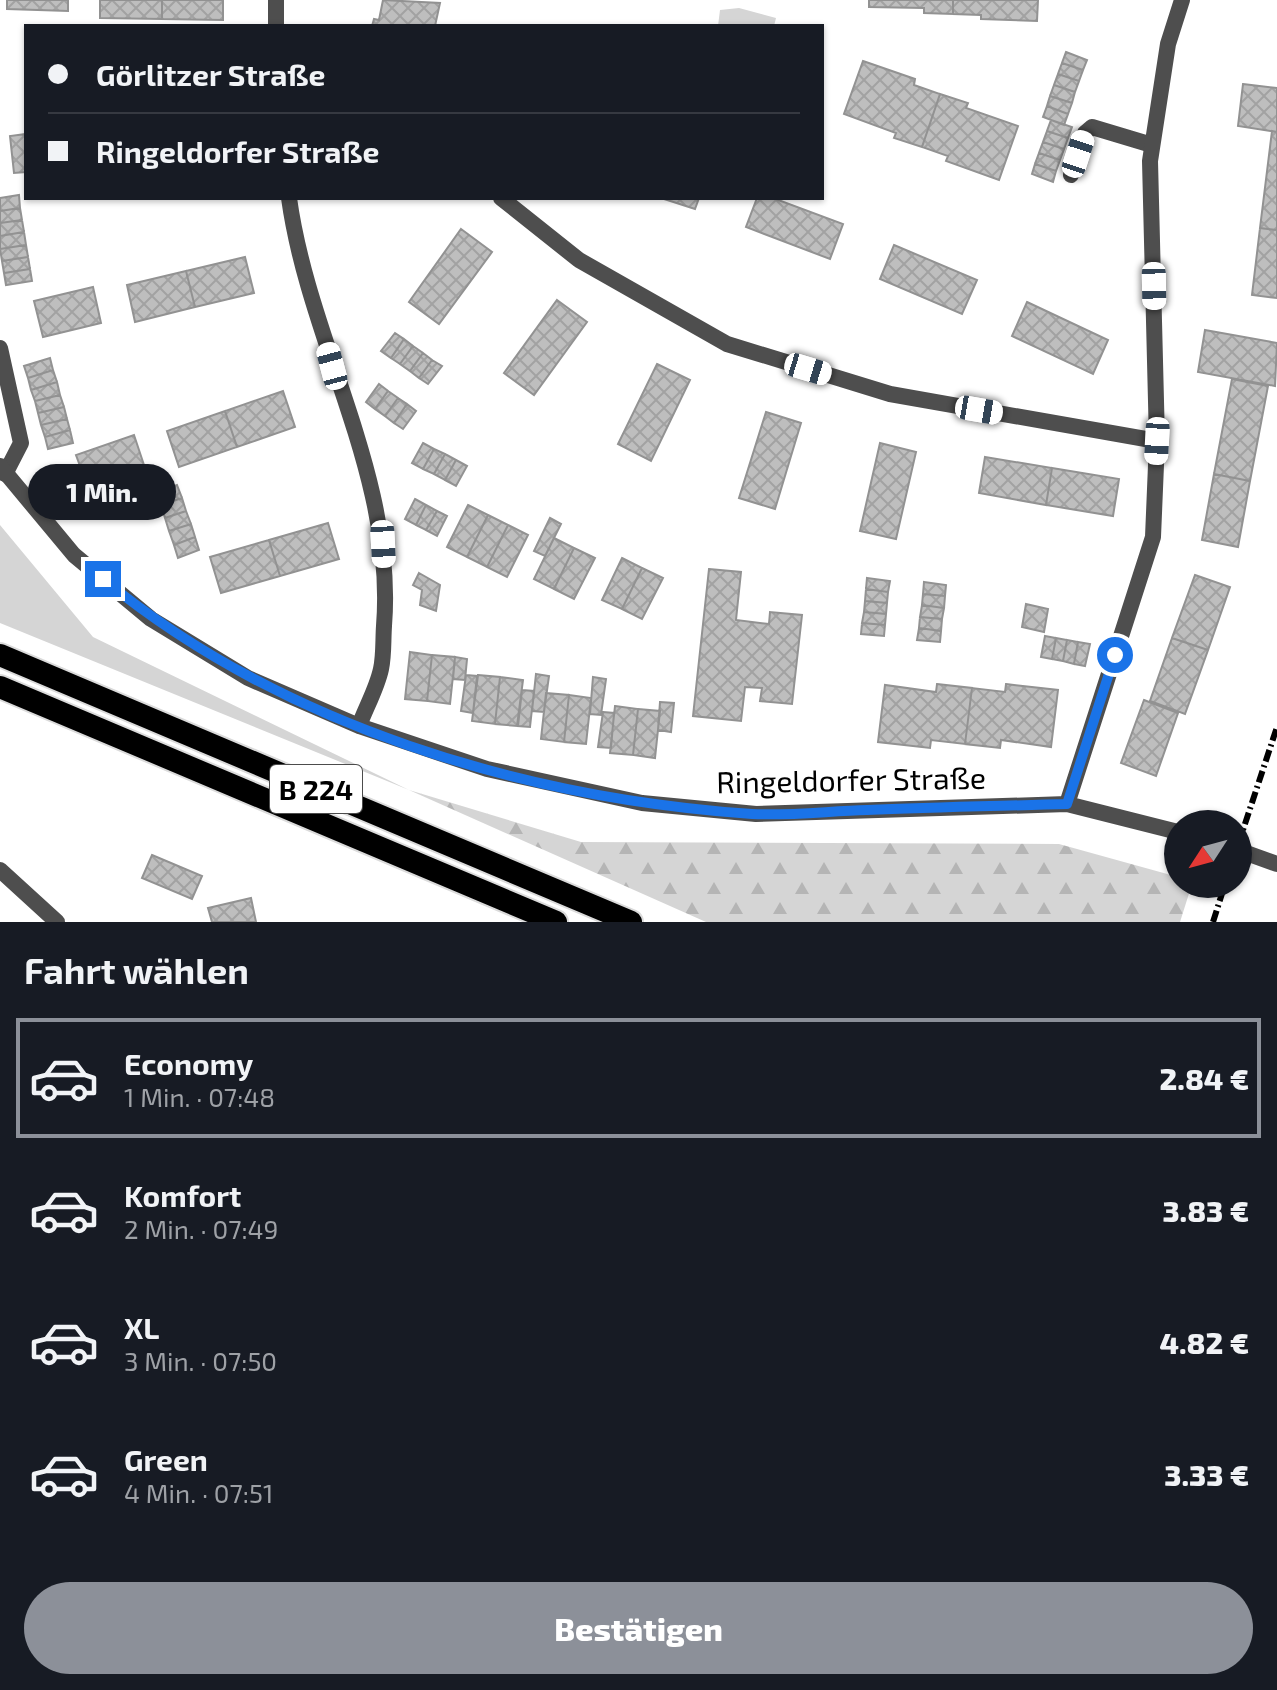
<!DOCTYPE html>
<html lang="de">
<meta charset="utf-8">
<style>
body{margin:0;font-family:"Exo 2",sans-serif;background:#242831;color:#f1f3f6;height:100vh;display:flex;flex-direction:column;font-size:30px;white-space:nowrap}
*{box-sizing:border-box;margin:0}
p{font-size:26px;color:#9ea1a6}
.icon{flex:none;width:44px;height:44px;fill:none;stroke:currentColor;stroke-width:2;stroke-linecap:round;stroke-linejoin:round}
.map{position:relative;height:922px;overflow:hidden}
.details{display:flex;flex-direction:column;background:#171b24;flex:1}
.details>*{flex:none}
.top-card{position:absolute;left:24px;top:24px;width:800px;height:176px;border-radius:0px;box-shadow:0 2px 6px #0004;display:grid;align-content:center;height:176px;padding:0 24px;background:#171b24}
.needle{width:52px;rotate:234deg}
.tools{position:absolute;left:1164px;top:810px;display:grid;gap:16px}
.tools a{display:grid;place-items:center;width:88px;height:88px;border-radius:50%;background:#171b24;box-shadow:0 2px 6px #0004;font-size:40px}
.end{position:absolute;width:36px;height:36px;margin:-18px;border:10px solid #1a73e8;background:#fff;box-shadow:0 0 0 4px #fff}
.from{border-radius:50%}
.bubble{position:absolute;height:56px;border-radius:28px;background:#171b24;box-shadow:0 2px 6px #0004;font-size:26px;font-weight:800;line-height:56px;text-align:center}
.car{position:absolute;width:24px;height:48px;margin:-24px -12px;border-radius:10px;box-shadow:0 0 6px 2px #0007;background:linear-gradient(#fff 24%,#345 0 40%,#fff 0 76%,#345 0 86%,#fff 0)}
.top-card b{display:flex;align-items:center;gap:28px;height:76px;font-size:30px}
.top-card b+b{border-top:2px solid #363941}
.top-card i{width:20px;height:20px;background:#f1f3f6}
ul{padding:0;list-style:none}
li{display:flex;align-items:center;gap:24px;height:120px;margin:0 16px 12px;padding:0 8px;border:4px solid transparent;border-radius:0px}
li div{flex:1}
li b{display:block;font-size:30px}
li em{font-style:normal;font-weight:800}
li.active{border-color:#8c9099}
li>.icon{width:72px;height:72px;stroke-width:1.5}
h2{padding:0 24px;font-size:36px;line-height:96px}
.primary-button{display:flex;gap:16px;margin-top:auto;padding:16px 24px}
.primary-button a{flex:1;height:92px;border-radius:48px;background:#8c9099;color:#fff;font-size:32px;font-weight:800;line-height:92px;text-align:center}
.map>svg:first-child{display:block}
.green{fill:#d5d5d5}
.forest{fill:url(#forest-firs)}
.building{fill:url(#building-cross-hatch);stroke:#929292;stroke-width:2}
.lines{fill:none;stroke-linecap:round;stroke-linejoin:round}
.trunk-casing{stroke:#dbdbdb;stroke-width:26}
.service{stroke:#4e4e4e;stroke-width:16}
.minor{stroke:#4e4e4e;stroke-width:16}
.trunk{stroke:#000;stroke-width:22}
.rail{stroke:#000;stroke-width:6;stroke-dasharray:12 4 2 4;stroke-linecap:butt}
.route{stroke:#1a73e8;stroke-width:10}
.labels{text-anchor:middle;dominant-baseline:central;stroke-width:8;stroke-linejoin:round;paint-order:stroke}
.shield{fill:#fff;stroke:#4c4c4c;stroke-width:2}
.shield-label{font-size:28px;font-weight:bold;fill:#000}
.street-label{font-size:30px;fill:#000;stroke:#fff}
</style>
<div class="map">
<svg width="1277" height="922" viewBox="0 0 1277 922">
<defs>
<pattern id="forest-firs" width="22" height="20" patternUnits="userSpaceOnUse" patternTransform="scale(2)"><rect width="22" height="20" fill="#d5d5d5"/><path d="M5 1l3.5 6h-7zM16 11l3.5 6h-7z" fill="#b5b5b5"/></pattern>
<pattern id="building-cross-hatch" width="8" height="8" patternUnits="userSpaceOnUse" patternTransform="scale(2)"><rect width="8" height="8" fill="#bebebe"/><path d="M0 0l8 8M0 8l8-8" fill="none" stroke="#a2a2a2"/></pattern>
</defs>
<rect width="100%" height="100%" fill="#fff"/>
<!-- green -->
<path class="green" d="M 739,8 L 776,18 L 774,26 L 718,26 L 720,10 Z
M 0,525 L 93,637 L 409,790 L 0,623 Z"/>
<!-- forest -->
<path class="forest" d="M 409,790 L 581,842 L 1059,844 L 1178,877 L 1178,884 L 1192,884 L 1180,922 L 706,922 Z"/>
<!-- building -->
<path class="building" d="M 7,0 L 68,0 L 68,11 L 7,9 Z
M 100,0 L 162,0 L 162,19 L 100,18 Z
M 162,0 L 223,0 L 223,20 L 162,19 Z
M 383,0 L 440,3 L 435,26 L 372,26 L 374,19 L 379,20 Z
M 869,0 L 953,0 L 953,14 L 924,13 L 924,8 L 869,7 Z
M 953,0 L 1038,0 L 1037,21 L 981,19 L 981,15 L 953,14 Z
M 1066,52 L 1087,60 L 1083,70 L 1062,63 Z
M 863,61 L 915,79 L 914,85 L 940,94 L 922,147 L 894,138 L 896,133 L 844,114 Z
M 1062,63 L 1083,70 L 1079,81 L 1058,74 Z
M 1058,74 L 1079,81 L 1075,92 L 1054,85 Z
M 1243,84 L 1277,88 L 1277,132 L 1238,126 Z
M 1054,85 L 1075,92 L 1072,103 L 1050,96 Z
M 940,94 L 968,103 L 966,108 L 1018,126 L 999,180 L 946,161 L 948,156 L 922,147 Z
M 1050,96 L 1072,103 L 1068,114 L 1047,106 Z
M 1047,106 L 1068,114 L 1064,125 L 1043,117 Z
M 1051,120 L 1072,127 L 1068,138 L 1047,131 Z
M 1047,131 L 1068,138 L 1064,149 L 1043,142 Z
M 1272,131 L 1277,132 L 1277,230 L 1260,228 Z
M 26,134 L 26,172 L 14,173 L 10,136 Z
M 1043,142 L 1064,149 L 1060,160 L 1039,153 Z
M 1039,153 L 1060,160 L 1056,171 L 1035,164 Z
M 1035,164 L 1056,171 L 1053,182 L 1032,174 Z
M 19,195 L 20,208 L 0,211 L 0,198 Z
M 661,198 L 699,198 L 695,209 Z
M 757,198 L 773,198 L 843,224 L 830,259 L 746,227 Z
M 20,208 L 22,220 L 0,223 L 0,211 Z
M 22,220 L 24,232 L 0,236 L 0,223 Z
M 1260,228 L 1277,230 L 1277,298 L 1252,295 Z
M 461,229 L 492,252 L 439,324 L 409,302 Z
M 24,232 L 26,245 L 0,249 L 0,236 Z
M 26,245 L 28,257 L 2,261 L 0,249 Z
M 894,245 L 977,280 L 962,314 L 880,279 Z
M 28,257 L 30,269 L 4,273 L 2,261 Z
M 245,257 L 254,293 L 195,307 L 186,271 Z
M 30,269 L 32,281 L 6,285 L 4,273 Z
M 186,271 L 195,307 L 135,322 L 127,285 Z
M 93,287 L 101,323 L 43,337 L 34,301 Z
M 557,300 L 587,322 L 534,395 L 504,373 Z
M 1027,302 L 1108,340 L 1093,374 L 1012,336 Z
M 1205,330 L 1277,343 L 1275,386 L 1198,372 Z
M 395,333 L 404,339 L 391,358 L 381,351 Z
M 404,339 L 413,346 L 400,364 L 391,358 Z
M 413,346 L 423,353 L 410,371 L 400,364 Z
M 423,353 L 432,360 L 419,378 L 410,371 Z
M 50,358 L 53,370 L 28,378 L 24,366 Z
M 432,360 L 442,366 L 428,384 L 419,378 Z
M 657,364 L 690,380 L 651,461 L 618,444 Z
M 53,370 L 57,382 L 31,390 L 28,378 Z
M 1232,379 L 1268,386 L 1250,481 L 1214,474 Z
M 57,382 L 60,395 L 35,401 L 31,390 Z
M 379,384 L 388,391 L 375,409 L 366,402 Z
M 283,391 L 295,427 L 237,447 L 225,411 Z
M 388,391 L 398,398 L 385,416 L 375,409 Z
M 60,395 L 64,407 L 38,413 L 35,401 Z
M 398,398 L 407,404 L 394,423 L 385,416 Z
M 407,404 L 416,411 L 403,429 L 394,423 Z
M 64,407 L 67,419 L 41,425 L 38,413 Z
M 225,411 L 237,447 L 179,467 L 167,431 Z
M 766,412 L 801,423 L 775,509 L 739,498 Z
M 67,419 L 70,430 L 45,437 L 41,425 Z
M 70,430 L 73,443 L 48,449 L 45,437 Z
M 134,435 L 146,471 L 89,490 L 76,455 Z
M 423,443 L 434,449 L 423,469 L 412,463 Z
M 880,443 L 916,452 L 896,539 L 860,531 Z
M 434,449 L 445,454 L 434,474 L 423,469 Z
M 445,454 L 456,460 L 445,480 L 434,474 Z
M 985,457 L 1052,468 L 1046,505 L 979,493 Z
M 456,460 L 467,466 L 456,486 L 445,480 Z
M 1052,468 L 1119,479 L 1113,516 L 1046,505 Z
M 1214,474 L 1250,481 L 1238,547 L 1202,540 Z
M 177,485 L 182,498 L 161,505 L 156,492 Z
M 182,498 L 186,511 L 165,518 L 161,505 Z
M 415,499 L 426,505 L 416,525 L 405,519 Z
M 426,505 L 437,511 L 426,530 L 416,525 Z
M 468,505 L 488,515 L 467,557 L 447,547 Z
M 186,511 L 191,524 L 169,531 L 165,518 Z
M 437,511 L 447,516 L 437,536 L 426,530 Z
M 488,515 L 508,525 L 487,567 L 467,557 Z
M 550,518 L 561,524 L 545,556 L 534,551 Z
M 328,523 L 339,559 L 280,576 L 269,540 Z
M 191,524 L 195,537 L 174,545 L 169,531 Z
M 508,525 L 528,535 L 507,577 L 487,567 Z
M 195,537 L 199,550 L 178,558 L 174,545 Z
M 554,538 L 574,548 L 554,589 L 534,579 Z
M 269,540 L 280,576 L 221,593 L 210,557 Z
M 574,548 L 595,558 L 574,599 L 554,589 Z
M 622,558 L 642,568 L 622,609 L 602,600 Z
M 642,568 L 663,578 L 642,619 L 622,609 Z
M 709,569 L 741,572 L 736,620 L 769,624 L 770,612 L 802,615 L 792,704 L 760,701 L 762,688 L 745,687 L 741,721 L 693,716 Z
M 419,573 L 440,585 L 436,611 L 420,605 L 422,590 L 413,585 Z
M 1195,575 L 1230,587 L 1208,650 L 1172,638 Z
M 867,578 L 890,581 L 888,592 L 866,589 Z
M 924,582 L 946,585 L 945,596 L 923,594 Z
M 866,589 L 888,592 L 887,603 L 865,601 Z
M 923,594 L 945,596 L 944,608 L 922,605 Z
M 865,601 L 887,603 L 886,614 L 864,612 Z
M 1026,604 L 1048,609 L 1044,632 L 1022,627 Z
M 922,605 L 944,608 L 942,619 L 920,617 Z
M 864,612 L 886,614 L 885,625 L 862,623 Z
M 920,617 L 942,619 L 941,631 L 919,628 Z
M 862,623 L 885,625 L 884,636 L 861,634 Z
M 919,628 L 941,631 L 940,642 L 917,640 Z
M 1045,636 L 1056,638 L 1052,659 L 1041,657 Z
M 1056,638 L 1067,640 L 1063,661 L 1052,659 Z
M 1172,638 L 1208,650 L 1185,714 L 1150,701 Z
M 1067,640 L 1078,642 L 1074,664 L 1063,661 Z
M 1078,642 L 1090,644 L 1085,666 L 1074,664 Z
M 410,652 L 432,655 L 427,701 L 405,699 Z
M 432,655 L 455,657 L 450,704 L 427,701 Z
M 455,657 L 467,659 L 465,680 L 453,679 Z
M 536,674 L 549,676 L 544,712 L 532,711 Z
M 466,675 L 477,676 L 473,713 L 461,711 Z
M 478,675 L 500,677 L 495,724 L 472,721 Z
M 500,677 L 523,680 L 517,726 L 495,724 Z
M 593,677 L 606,679 L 601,715 L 590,714 Z
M 937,684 L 972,688 L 965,744 L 931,740 L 930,748 L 878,742 L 885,685 L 936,692 Z
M 1006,684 L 1058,690 L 1051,747 L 1001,740 L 1000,748 L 965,744 L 972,688 L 1005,692 Z
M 522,690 L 534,691 L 530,727 L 518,726 Z
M 546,693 L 569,695 L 564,742 L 541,739 Z
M 569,695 L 591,698 L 586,744 L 564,742 Z
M 1144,700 L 1178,713 L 1156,776 L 1121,763 Z
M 660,702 L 674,703 L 671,732 L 658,730 Z
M 615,706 L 638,709 L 633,755 L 610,753 Z
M 638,709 L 660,711 L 655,758 L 633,755 Z
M 603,712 L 614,713 L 611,748 L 598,747 Z
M 152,855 L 202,876 L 192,899 L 142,878 Z
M 251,898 L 256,922 L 212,922 L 208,908 Z"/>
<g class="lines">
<defs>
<path id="trunk" d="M 0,655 L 631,922
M 0,687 L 556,922"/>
</defs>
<!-- trunk casing -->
<use href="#trunk" class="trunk-casing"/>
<!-- service -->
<path class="service" d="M 1071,175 L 1085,133 L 1092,127 L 1152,145
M 0,348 L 21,443 L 5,474"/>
<!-- minor -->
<path class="minor" d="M 276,26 L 276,0
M 289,198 C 309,343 396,476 384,626 C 383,640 384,655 381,669 C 377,688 366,707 359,726
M 501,198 L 579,260 L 727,344 L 890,394 L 1157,441
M 0,466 L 74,555 L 151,619 L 248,678 L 359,726 L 487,769 L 642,803 L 756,814 L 1067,804 L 1178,832
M 1067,804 L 1153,537 L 1157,441 L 1150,161 L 1168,44 L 1182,0
M 1238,850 L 1277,864
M 0,870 L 57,922"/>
<!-- trunk -->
<use href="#trunk" class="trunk"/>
<!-- rail -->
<path class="rail" d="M 1238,845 L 1277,727
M 1213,922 L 1225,884"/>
</g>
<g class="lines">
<!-- route -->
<path class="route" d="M 103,579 C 282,726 523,798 752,814 C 790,816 829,811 867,810 C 934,807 1000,806 1067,804 L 1115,655"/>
</g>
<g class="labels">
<!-- shield labels -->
<rect class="shield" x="270" y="765" width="92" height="48" rx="6"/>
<g class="shield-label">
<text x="316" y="789">B 224</text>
</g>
<!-- street labels -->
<g class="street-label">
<text transform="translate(851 779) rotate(-1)">Ringeldorfer Straße</text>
</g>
</g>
</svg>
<div class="tools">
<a><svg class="needle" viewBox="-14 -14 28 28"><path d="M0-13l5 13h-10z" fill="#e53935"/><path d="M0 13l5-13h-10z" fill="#9ea1a6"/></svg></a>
</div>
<i class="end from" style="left:1115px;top:655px"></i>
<i class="end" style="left:103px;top:579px"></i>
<div class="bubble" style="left:28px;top:464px;width:148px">1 Min.</div>
<i class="car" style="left:1078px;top:154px;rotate:18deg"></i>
<i class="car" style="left:1154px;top:286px;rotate:179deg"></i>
<i class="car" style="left:332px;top:366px;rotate:345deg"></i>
<i class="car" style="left:808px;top:369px;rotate:107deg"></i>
<i class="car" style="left:979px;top:410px;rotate:100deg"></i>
<i class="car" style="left:1157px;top:441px;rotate:183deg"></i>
<i class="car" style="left:383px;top:544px;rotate:177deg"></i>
<div class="top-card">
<b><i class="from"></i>Görlitzer Straße</b>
<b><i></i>Ringeldorfer Straße</b>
</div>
</div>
<section class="details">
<h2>Fahrt wählen</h2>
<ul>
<li class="active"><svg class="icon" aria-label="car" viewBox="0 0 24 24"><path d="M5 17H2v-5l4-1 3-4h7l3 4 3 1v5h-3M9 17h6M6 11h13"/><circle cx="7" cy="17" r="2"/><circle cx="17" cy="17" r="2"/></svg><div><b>Economy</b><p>1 Min. · 07:48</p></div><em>2.84 €</em></li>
<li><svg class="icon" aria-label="car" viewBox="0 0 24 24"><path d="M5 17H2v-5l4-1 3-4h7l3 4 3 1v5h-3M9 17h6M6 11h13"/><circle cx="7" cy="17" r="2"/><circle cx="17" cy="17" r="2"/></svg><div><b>Komfort</b><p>2 Min. · 07:49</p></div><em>3.83 €</em></li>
<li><svg class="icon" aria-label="car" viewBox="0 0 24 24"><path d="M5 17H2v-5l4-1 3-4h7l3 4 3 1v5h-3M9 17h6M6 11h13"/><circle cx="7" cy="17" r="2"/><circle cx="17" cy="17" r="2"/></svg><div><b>XL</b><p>3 Min. · 07:50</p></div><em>4.82 €</em></li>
<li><svg class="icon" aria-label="car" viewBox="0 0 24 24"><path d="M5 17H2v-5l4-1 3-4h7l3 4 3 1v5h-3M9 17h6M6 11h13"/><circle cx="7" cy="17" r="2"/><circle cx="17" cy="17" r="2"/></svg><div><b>Green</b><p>4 Min. · 07:51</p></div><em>3.33 €</em></li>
</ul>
<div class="primary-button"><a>Bestätigen</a></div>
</section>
